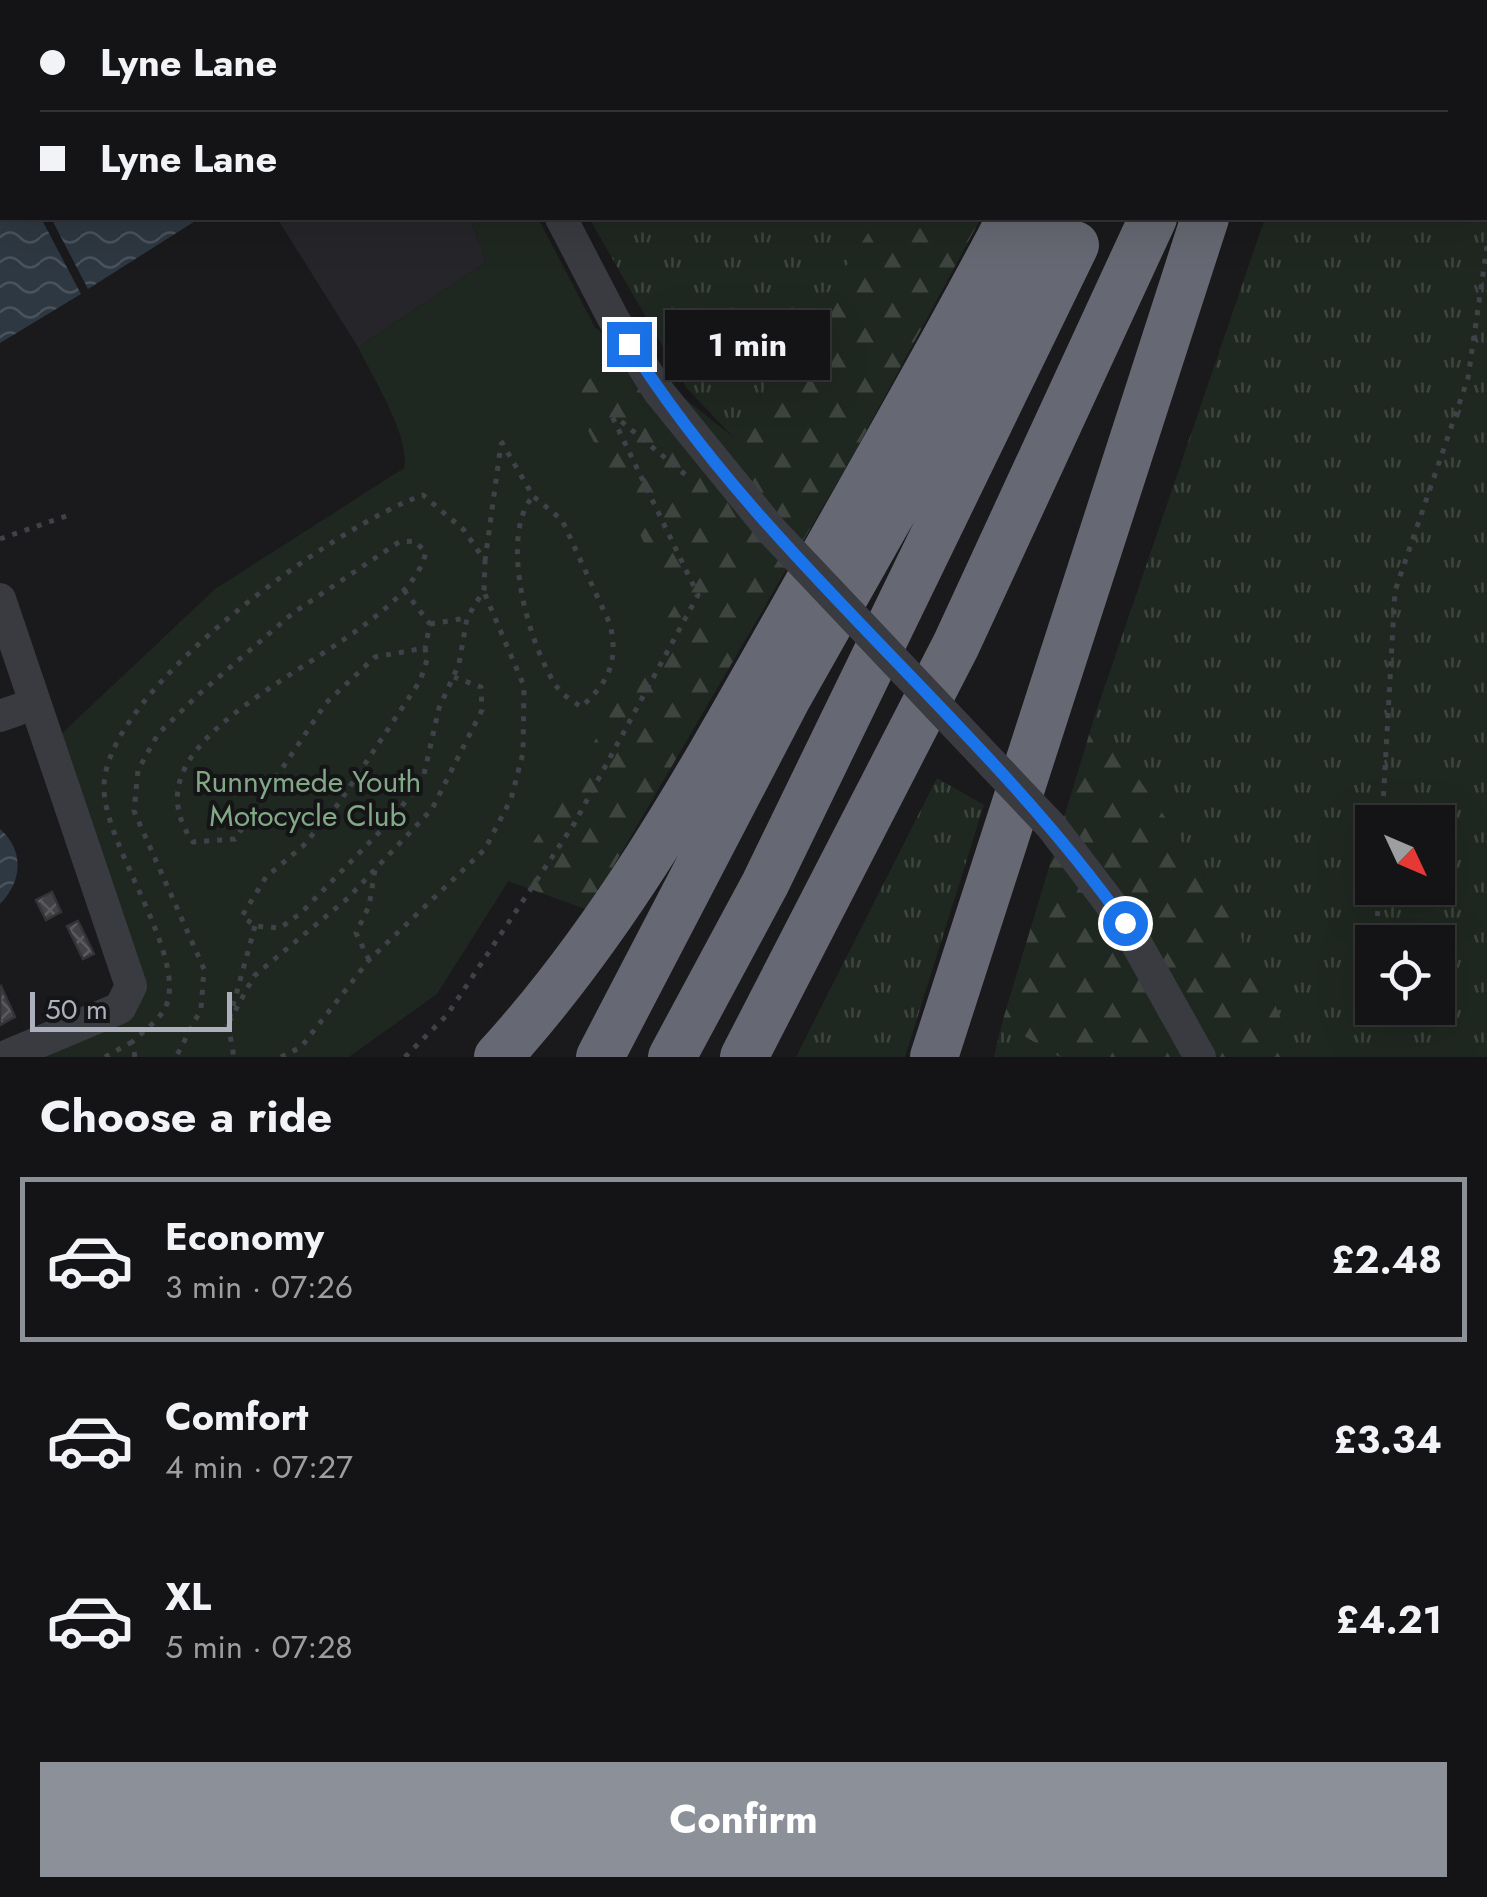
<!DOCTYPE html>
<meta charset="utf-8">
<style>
body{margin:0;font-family:Jost,sans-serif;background:#212022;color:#f1f3f6;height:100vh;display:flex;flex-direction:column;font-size:38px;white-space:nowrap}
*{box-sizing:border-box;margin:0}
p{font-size:32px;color:#9d9ea0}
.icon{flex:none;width:55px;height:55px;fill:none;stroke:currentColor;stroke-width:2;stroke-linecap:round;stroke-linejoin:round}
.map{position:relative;height:1057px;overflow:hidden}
.panel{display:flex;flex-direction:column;background:#141315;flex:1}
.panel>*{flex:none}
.top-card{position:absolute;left:0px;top:0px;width:1488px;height:220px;box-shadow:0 10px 40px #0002,0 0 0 2px #333234;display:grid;align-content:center;height:220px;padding:0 40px;background:#141315}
.needle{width:65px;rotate:134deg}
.buttons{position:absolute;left:1355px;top:805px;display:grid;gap:20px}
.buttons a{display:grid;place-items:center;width:100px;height:100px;border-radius:0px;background:#141315;box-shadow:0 10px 40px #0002,0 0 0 2px #333234;font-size:50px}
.scale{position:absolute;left:30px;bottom:25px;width:202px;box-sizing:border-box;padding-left:10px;border:5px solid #abb0bc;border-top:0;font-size:28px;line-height:35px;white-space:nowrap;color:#abb0bc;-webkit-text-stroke:8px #151417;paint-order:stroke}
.end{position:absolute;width:45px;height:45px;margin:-22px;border:12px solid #1a73e8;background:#fff;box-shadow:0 0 0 5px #fff}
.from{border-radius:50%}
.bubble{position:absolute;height:70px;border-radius:0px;background:#141315;box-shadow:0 10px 40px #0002,0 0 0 2px #333234;font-size:32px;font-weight:700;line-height:70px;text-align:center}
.top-card b{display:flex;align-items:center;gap:35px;height:95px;font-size:38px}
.top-card b+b{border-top:2px solid #333234}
.top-card i{width:25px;height:25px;background:#f1f3f6}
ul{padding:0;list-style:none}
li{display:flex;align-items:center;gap:30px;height:165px;margin:0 20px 15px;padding:0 20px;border:5px solid transparent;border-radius:0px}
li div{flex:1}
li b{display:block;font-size:38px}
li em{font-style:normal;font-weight:700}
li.active{border-color:#8c9099}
li>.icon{width:90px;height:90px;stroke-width:1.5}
h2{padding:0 40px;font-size:45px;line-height:120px}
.action{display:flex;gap:20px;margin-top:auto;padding:20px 40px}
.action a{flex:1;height:115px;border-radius:0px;background:#8c9099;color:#fff;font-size:40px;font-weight:700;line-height:115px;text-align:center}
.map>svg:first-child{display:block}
.built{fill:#262529}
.grass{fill:url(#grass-tufts);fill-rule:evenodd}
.forest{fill:url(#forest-firs)}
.park{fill:#1f2820}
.water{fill:url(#water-waves)}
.building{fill:url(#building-cross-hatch);stroke:#343338;stroke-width:2.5}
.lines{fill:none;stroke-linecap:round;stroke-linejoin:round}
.path{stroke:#404249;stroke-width:5;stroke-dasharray:5 8;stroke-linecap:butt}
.minor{stroke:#3a3b41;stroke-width:32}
.highway{stroke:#666973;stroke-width:48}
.minor-bridge{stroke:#3a3b41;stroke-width:32}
.route{stroke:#1a73e8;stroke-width:12}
.labels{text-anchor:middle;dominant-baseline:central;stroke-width:8;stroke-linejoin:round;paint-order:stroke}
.park-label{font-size:30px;fill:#81a985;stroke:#151417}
</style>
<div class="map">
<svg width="1487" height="1057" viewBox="0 0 1487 1057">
<defs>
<pattern id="grass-tufts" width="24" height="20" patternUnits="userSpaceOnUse" patternTransform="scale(2.5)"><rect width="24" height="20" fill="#1f2820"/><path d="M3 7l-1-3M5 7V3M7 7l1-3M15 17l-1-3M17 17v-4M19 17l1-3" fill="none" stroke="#3d453e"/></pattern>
<pattern id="forest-firs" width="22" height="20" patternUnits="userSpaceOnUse" patternTransform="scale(2.5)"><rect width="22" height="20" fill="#1f2820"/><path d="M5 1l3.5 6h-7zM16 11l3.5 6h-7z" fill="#3d453e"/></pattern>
<pattern id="water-waves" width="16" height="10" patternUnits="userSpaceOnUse" patternTransform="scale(2.5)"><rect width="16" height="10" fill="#2e3842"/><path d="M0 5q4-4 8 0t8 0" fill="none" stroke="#4a525b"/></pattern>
<pattern id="building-cross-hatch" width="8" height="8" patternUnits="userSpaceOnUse" patternTransform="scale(2.5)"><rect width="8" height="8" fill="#414146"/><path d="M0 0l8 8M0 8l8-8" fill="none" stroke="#5a5a5f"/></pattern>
</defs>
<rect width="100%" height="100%" fill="#1a191c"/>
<!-- built -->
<path class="built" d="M 277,218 L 470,218 L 486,262 L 358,347 Z"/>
<!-- grass -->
<path class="grass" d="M 508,0 L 1014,0 L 506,2 Z
M 1340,0 L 1487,0 L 1487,1057 L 1296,1057 C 1252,932 1169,825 1095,715 L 1265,218 L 1485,218 L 1485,2 ZM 1372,822 L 1438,822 L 1438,888 L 1372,888 ZM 1372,942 L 1438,942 L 1438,1008 L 1372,1008 Z
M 589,218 L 878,218 L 733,437 L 686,387 Z
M 937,778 L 984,805 L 905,1057 L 796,1057 Z
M 1002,1023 L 1060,1057 L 994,1057 Z"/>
<!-- forest -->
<path class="forest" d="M 878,218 L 981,218 L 856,450 L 588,910 L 508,881 L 558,803 L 545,458 L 596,328 L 733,437 Z
M 1095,715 C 1169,825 1252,932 1296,1057 L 1060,1057 L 1002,1023 Z"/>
<!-- park -->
<path class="park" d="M 470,218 L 538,218 L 610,356 L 572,398 L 675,605 L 558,803 L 437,994 L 349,1057 L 40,1057 L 132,1015 L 58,737 L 215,589 L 404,468 C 411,438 372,376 358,347 L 486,262 Z"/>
<!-- water -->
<path class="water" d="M 0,138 L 2,218 L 41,218 L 81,294 L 0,343 Z
M 51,218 L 200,218 L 88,289 Z
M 0,829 C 25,851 22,882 0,904 Z"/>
<!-- building -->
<path class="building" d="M 52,892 L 61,912 L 46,920 L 36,900 Z
M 78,921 L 94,954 L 83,959 L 67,926 Z
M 1,986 L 15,1017 L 0,1025 L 0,987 Z"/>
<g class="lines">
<!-- path -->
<path class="path" d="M 501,441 L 533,496 L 562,520 L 610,624 C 619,662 608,683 581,707 C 573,701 562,695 557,687 C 529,646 498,537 533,496
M 0,539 L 72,514
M 485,561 L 501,444
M 404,590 L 430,624 L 425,648
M 430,624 L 467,618
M 1382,822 L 1395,591 L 1468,378 L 1487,246
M 255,926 L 228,1024 L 254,976 L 348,898 L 432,809 L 482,710 L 481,687 L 454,677
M 1376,942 L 1379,888
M 369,960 L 356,933 L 369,906 L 375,870
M 228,1024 L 234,1057
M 1371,1027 L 1372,1004
M 105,1057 L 132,1042
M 135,1057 L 132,1042 C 141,1033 157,1022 164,1010 C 192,962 104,847 104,788 C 103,690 338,524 423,495 L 464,530 L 485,561 L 484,590 L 467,618 L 459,664 L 439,708 L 424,774 L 396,815 L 301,913 L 280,928 L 255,926 L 242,916 L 266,877 L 303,846 L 339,803 L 420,681 L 427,660 L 425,648 L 375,657 L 326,703 L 235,839 L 193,842 C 107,720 403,652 426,552 L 414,541 L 399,542 L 293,613 L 198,695 L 158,734 L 138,770 L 134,811 L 204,969 L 201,1009 L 176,1057
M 281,1057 L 301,1047 L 369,960 L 485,849 L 511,799 L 523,753 L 524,686 L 484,592
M 405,1057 L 447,1015 L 574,824 L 698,595 L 610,412 L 687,476"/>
<!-- minor -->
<path class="minor" d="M 450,0 L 451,2
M 561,218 L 614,320 L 659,392 L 772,531
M 0,599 L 131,986 L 120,1008 L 4,1057
M 0,716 L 34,704
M 1052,827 L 1125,923 L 1200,1057"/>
<!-- highway -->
<path class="highway" d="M 1118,2 L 1119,0
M 1171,2 L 1172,0
M 1249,2 L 1251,0
M 498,1057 C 620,923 705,766 794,609 C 867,479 942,350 1011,218
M 600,1057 L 787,698 L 1058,218
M 672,1057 L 765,884 L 1075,245
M 744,1057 L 956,645 L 1153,218
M 934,1057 L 1205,218"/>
<!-- minor-bridge -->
<path class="minor-bridge" d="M 772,531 L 1052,827"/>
</g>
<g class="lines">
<!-- route -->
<path class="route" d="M 629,344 C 766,561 977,716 1125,923"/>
</g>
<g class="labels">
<!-- park labels -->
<g class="park-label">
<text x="308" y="781">Runnymede Youth<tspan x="308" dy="34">Motocycle Club</tspan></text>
</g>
</g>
</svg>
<div class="buttons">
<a><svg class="needle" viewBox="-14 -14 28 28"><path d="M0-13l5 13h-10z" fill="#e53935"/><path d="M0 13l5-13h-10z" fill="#9d9ea0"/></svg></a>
<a><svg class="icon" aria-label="locate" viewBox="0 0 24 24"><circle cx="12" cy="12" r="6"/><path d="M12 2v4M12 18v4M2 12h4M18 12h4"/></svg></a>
</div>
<div class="scale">50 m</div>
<i class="end from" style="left:1125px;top:923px"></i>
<i class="end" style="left:629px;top:344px"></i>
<div class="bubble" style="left:665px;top:310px;width:165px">1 min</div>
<div class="top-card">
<b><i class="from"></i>Lyne Lane</b>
<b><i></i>Lyne Lane</b>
</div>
</div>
<section class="panel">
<h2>Choose a ride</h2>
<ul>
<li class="active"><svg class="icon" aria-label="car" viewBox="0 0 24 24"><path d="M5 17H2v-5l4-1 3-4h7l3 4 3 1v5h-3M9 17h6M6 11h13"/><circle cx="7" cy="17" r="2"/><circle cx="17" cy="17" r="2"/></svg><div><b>Economy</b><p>3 min · 07:26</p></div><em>£2.48</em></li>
<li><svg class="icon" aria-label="car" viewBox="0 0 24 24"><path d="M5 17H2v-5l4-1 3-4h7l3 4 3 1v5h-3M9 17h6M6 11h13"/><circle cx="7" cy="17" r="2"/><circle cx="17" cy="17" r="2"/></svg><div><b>Comfort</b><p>4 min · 07:27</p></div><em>£3.34</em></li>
<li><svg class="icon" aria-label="car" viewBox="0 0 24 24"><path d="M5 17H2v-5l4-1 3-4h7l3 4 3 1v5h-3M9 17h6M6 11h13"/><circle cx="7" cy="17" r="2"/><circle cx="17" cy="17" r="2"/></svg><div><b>XL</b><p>5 min · 07:28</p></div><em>£4.21</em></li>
</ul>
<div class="action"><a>Confirm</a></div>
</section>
